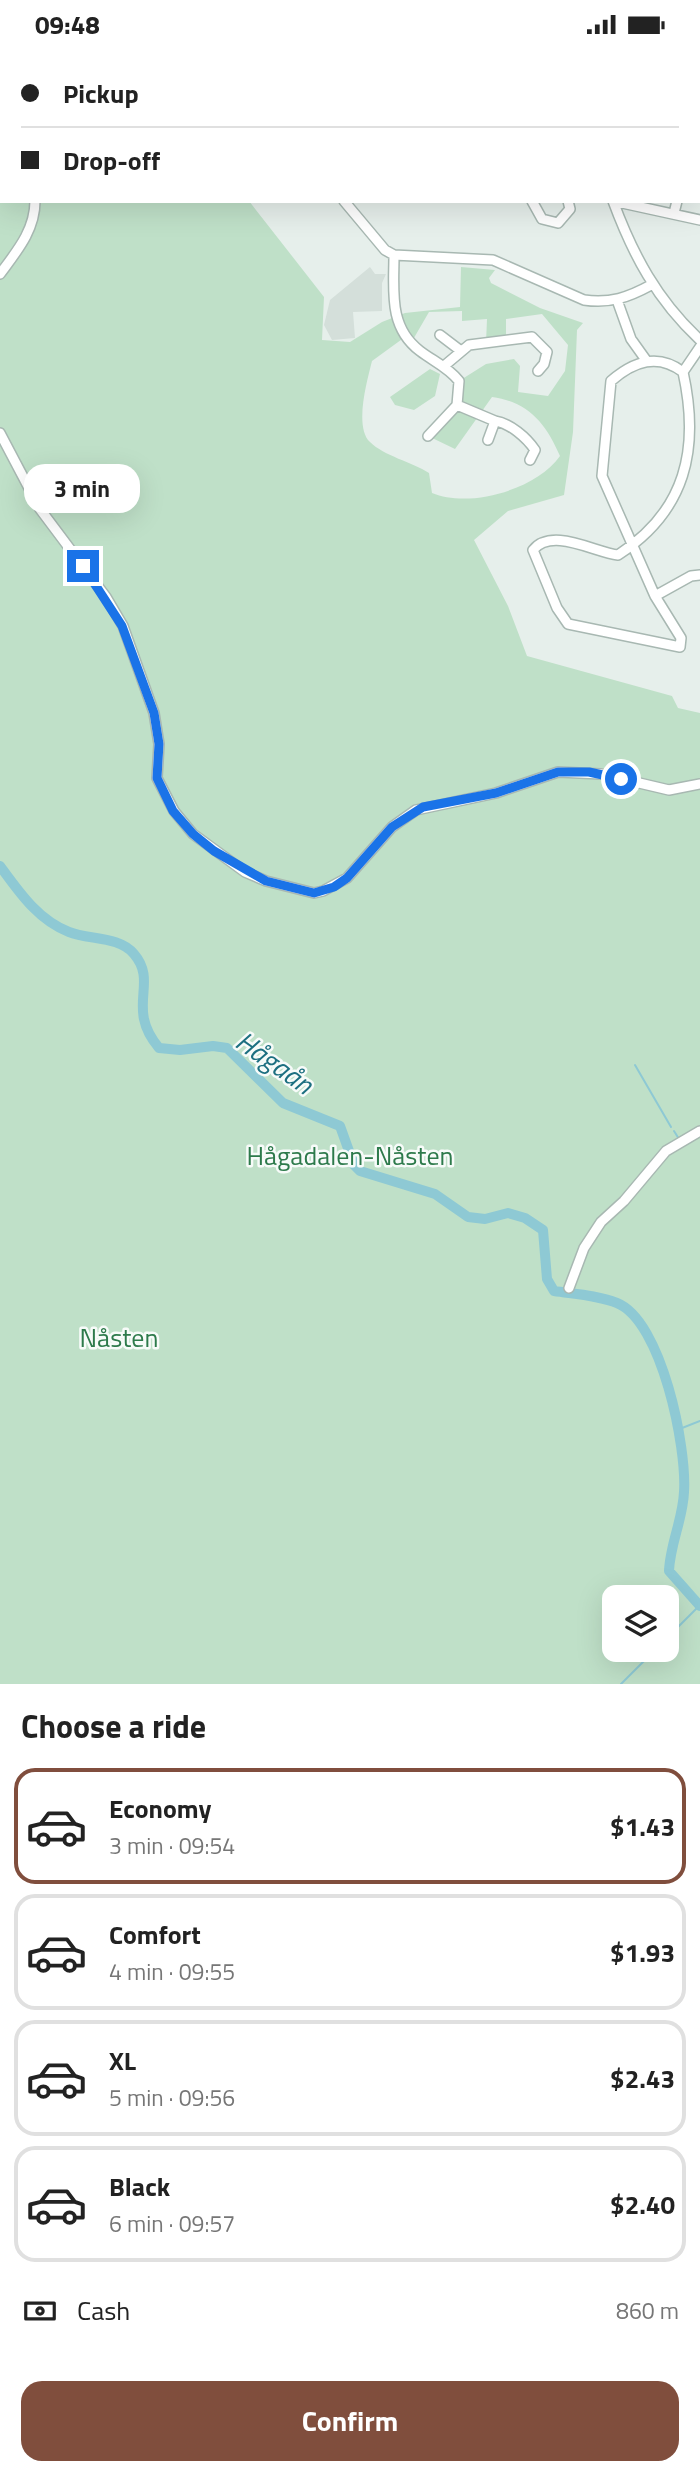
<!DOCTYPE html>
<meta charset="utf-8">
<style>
body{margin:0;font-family:"Titillium Web",sans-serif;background:#f6f6f6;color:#222;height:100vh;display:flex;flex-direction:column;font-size:26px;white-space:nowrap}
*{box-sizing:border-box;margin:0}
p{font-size:23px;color:#767676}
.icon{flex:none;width:38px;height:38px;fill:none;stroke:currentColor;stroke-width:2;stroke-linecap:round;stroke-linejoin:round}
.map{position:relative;height:1635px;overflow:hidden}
.panel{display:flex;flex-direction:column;background:#fff;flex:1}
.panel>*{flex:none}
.banner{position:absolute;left:0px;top:0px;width:700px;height:154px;box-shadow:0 7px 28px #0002;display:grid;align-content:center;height:154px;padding:0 21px;background:#fff}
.buttons{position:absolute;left:602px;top:1536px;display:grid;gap:14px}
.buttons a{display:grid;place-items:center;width:77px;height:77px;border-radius:14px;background:#fff;box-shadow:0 7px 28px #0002;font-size:35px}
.end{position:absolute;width:32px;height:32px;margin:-16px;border:9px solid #1a73e8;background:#fff;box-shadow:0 0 0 4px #fff}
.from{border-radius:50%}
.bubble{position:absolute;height:49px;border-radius:21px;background:#fff;box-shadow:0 7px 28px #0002;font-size:23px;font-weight:700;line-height:49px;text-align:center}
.banner b{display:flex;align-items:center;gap:24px;height:66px;font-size:26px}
.banner b+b{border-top:2px solid #e0e0e0}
.banner i{width:18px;height:18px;background:#222}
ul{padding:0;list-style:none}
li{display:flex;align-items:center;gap:21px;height:116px;margin:0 14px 10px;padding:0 7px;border:4px solid #e0e0e0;border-radius:21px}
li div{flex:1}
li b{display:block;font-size:26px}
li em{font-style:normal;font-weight:700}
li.current{border-color:#804e3d}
li>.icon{width:63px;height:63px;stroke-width:1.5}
h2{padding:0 21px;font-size:32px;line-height:84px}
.pay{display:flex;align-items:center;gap:18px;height:77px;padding:0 21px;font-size:26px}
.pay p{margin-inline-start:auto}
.action{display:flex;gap:14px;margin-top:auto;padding:14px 21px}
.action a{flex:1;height:80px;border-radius:21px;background:#804e3d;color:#fff;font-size:28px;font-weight:700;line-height:80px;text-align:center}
.status{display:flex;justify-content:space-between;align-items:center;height:49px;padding:0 35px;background:#fff;direction:ltr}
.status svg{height:19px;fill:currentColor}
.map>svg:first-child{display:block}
.built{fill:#d4dfda}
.green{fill:#bfe0c8;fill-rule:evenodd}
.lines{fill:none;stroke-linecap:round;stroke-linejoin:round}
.stream{stroke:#8ec9d4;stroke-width:2}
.river{stroke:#8ec9d4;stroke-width:10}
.minor-casing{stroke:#a8b8b2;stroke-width:12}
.minor{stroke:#fff;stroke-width:9}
.route{stroke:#1a73e8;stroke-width:9}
.labels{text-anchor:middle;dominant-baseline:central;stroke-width:5;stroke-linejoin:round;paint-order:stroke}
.park-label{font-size:26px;fill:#2d7a4b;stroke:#f7fbf9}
.water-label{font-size:28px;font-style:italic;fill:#1c6f80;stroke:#f7fbf9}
</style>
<div class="status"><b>09:48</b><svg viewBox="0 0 49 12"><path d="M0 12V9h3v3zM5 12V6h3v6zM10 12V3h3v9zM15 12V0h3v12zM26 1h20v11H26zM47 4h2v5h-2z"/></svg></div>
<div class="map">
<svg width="700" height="1635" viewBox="0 0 700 1635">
<rect width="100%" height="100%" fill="#e6efeb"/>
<!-- built -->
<path class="built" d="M 370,218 L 375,225 L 386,225 L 382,234 L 382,262 L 353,263 L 355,289 L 332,291 L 324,276 L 330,251 Z"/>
<!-- green -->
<path class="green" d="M 0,0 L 191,2 L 2,2 L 2,152 L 249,152 L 324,248 L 322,291 L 350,293 L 382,273 L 405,264 L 460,258 L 461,218 L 495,221 L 489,229 L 491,234 L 540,259 L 583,274 L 577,281 L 573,383 L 564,446 L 508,462 L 474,491 L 508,557 L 527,607 L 672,647 L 678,659 L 700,664 L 700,1635 L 0,1635 ZM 462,262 L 462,272 L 487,270 L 486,294 L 506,293 L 506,270 L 542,265 L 568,296 L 565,322 L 548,347 L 518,343 L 520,317 L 514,310 L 486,315 L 459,332 L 456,356 L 428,387 L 455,400 L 492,348 C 529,353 546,375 560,407 C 537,440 470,460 432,444 L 429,424 C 412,413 384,407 370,393 C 354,378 367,332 372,312 L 405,288 L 411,294 L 429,263 ZM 614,1549 L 667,1549 L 667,1601 L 614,1601 Z
M 430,320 L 440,325 L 435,347 L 414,361 L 395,356 L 390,348 Z"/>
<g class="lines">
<!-- stream -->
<path class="stream" d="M 635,1016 L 671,1078
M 674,1082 L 679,1090
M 677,1381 L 700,1372
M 667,1589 L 699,1557
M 621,1635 L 655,1601"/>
<!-- river -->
<path class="river" d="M 0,817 C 19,843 38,871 69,883 C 89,891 119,887 134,905 C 159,934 125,959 159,999 L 180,1001 L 213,997 L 227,999 L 283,1054 L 340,1077 L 354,1116 L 360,1122 L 435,1145 L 468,1168 L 485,1170 L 508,1164 L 525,1169 L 543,1181 L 547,1230 L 554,1242 C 574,1245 597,1246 617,1254 C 662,1272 687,1399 684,1443 C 683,1470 670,1495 669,1522 L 700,1557"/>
<defs>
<path id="minor" d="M 548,0 L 548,2
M 589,0 L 589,2
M 656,0 L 659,2
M 20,2 L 20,0
M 258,2 L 258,0
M 464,2 L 465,0
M 647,2 L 648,0
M 698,21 L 700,21
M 698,49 L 700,39
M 344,152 L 385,201 L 394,206 L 493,211 L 584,251 C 610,255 629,248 651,236
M 532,152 L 542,170 L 558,174 L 570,160 L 568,152
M 613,152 C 633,206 657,251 700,291
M 613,152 L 700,171
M 674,164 L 677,152
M 394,206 C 394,241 388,278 420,302 C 433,312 448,318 459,332 L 457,356 L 428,387
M 0,225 C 17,202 35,181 35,152
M 617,251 L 631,290 L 646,311
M 440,286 L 461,302
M 444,317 L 469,296 L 532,288 L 547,303 L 544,315 L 538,322
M 683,323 C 700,400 686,462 618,506 C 594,503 552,478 533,501 L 557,559 L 568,575 L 680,598 L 681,589 L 655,547 L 602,427 L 611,332 C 634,312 658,304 683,323 L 700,298
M 457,356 L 495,372 L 488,391
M 495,372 C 510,374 527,389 535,401 L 530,411
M 0,384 L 40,460 L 106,548 L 123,577 L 154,664 L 159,695 L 157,729 L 174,762 L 193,785 L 245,823 L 266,832 L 314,844 L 323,842 L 347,829 L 392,778 L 416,761 L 496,744 L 558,723 L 601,725 L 669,741 L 700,735
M 655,547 L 691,527 L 700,526
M 569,1239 L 584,1199 L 601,1173 L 624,1152 L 666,1102 L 700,1082"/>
</defs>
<!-- minor casing -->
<use href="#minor" class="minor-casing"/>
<!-- minor -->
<use href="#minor" class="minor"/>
</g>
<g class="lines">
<!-- route -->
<path class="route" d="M 83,517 L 122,577 L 154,664 L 159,695 L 157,729 L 173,762 L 193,785 L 214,802 L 266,832 L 314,844 L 334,838 L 347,829 L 392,778 L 423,758 L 496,744 L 558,723 L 589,723 L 621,730"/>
</g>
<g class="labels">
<!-- park labels -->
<g class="park-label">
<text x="350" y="1106">Hågadalen-Nåsten</text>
<text x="119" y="1288">Nåsten</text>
</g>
<!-- water labels -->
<g class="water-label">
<text transform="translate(275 1013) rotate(35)">Hågaån</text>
</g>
</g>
</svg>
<div class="buttons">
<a><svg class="icon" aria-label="layers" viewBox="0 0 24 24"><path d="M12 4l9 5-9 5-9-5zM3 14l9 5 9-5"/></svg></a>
</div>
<i class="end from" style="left:621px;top:730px"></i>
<i class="end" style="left:83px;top:517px"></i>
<div class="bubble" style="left:24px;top:415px;width:116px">3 min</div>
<div class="banner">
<b><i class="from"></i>Pickup</b>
<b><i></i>Drop-off</b>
</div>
</div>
<section class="panel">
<h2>Choose a ride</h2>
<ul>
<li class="current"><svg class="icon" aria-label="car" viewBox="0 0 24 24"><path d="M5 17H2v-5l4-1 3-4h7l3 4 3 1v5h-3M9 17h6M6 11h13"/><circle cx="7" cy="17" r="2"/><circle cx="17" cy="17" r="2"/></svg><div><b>Economy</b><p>3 min · 09:54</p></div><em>$1.43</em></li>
<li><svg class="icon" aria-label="car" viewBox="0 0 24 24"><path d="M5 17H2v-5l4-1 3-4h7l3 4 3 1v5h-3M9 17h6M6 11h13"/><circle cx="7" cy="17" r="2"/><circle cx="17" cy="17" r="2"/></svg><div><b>Comfort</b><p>4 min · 09:55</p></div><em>$1.93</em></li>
<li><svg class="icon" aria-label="car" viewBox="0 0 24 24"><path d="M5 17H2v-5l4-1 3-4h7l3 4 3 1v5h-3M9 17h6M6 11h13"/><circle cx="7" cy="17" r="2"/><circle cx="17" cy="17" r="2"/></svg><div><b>XL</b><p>5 min · 09:56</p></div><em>$2.43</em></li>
<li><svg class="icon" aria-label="car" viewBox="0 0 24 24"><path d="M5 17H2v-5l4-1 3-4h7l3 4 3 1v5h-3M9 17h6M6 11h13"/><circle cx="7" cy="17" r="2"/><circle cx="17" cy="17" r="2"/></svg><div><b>Black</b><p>6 min · 09:57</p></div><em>$2.40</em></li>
</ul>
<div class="pay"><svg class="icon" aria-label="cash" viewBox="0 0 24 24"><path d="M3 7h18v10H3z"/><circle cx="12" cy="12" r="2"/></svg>Cash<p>860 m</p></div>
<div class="action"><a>Confirm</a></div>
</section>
